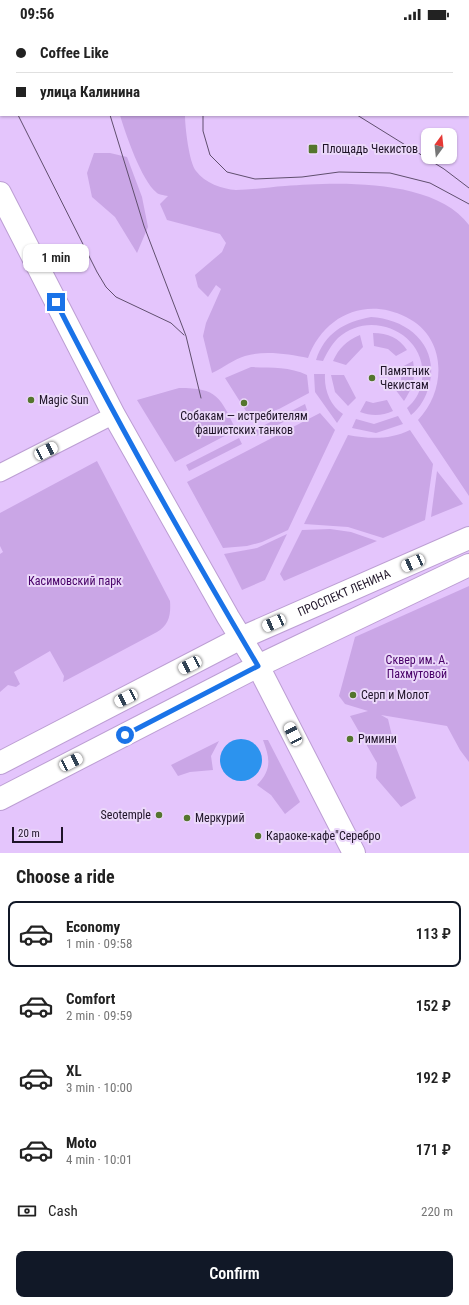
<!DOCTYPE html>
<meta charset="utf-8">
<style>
body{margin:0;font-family:"Roboto Condensed",sans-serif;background:#f6f6f6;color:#222;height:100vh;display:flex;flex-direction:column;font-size:15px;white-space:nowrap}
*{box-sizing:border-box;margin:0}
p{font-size:13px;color:#767676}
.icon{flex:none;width:22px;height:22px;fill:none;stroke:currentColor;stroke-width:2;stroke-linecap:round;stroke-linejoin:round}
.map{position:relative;height:825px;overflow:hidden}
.panel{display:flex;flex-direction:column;background:#fff;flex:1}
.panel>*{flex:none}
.top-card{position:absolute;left:0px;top:0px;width:469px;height:88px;box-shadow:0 1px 3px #0004;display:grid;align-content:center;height:88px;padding:0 16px;background:#fff}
.needle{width:26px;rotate:15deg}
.fabs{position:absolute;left:421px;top:100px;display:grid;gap:8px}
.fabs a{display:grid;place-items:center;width:36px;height:36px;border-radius:8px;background:#fff;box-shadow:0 1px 3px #0004;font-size:20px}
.scale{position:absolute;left:12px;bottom:10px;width:51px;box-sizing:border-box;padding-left:4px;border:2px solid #1f1428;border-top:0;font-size:11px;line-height:14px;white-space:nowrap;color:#1f1428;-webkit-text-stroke:3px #ebd8fa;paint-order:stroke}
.end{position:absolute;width:18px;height:18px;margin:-9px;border:5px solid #1a73e8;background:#fff;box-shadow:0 0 0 2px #fff}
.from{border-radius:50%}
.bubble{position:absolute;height:28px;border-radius:8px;background:#fff;box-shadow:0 1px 3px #0004;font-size:13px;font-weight:600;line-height:28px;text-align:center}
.car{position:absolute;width:12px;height:24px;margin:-12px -6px;border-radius:5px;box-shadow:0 0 3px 1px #0007;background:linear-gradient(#fff 24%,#345 0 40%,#fff 0 76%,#345 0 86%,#fff 0)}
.top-card b{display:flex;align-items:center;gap:14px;height:38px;font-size:15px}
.top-card b+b{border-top:1px solid #e0e0e0}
.top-card i{width:10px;height:10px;background:#222}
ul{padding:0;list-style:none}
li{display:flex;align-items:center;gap:12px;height:66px;margin:0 8px 6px;padding:0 8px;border:2px solid transparent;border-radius:8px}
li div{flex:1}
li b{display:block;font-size:15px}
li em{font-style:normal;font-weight:600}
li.selected{border-color:#111827}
li>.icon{width:36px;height:36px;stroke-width:1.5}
h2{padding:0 16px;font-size:18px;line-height:48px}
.pay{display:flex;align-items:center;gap:10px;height:44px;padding:0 16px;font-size:15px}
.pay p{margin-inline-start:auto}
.cta{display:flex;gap:8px;margin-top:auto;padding:8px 16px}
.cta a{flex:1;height:46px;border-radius:8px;background:#111827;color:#fff;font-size:16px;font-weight:600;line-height:46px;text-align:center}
.status{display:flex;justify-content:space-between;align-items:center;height:28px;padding:0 20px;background:#fff;direction:ltr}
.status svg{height:11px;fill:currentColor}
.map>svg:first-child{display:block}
.green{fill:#caa6e6}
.water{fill:#2c93ee}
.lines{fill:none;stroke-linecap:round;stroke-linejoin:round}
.street-casing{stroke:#bc9ed3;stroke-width:19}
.secondary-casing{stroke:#bc9ed3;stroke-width:24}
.primary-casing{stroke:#bc9ed3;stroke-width:24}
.street{stroke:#fff;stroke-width:17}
.secondary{stroke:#fff;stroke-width:22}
.primary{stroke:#fff;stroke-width:22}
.tram{stroke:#604f6e;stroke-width:1}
.rail{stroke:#604f6e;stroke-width:3;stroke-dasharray:2 4;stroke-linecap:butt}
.route{stroke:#1a73e8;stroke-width:5}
.poi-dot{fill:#54752d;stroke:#ebd8fa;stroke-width:1.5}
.labels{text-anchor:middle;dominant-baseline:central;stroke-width:4;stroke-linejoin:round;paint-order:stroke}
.poi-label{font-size:12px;fill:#1f1428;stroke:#ebd8fa;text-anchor:start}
.park-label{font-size:12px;fill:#480168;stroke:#ebd8fa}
.street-label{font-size:12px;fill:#1f1428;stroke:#ebd8fa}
</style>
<div class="status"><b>09:56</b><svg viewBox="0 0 49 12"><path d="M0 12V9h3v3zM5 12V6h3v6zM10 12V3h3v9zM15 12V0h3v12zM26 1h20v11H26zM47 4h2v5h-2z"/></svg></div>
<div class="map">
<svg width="469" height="825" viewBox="0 0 469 825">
<rect width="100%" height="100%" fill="#e4c5fc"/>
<!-- green -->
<path class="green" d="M 120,87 L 185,87 C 185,99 189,134 196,143 C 205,155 222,161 236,162 C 252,162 269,159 285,158 C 337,154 434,150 469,197 L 469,468 L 418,392 C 447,362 447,309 406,289 C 364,268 323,289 308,330 C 289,326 264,322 245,328 C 234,331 223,340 212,345 L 203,308 L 206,295 L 221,261 L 216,257 L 208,269 L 198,259 L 195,247 L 222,224 L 226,215 L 220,206 L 167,192 L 160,176 L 168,168 C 164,167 158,167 156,164 C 142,153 125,105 120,87 Z
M 94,125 L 110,125 L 127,129 L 142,169 L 148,199 L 137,225 L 115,189 L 92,169 L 87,145 Z
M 371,289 C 408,291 440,318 429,358 C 426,369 420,380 411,387 L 407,380 C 415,373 419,366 421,357 C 433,309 373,278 338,310 C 331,317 327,325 323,333 L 316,332 C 325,305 344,294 371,289 Z
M 373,305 C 388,305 399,310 407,322 L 396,328 L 388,321 L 374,318 Z
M 360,307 L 363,319 L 346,337 L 333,333 C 339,320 346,313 360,307 Z
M 413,333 C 416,350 413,359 404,373 L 395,361 L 401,352 L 402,339 Z
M 251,339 C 270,340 289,338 307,347 L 309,365 L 279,381 L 251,391 L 225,350 Z
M 314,346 L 325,346 C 324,362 330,377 343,386 L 337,395 L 315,364 Z
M 331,347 L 344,347 L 356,370 L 348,378 L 335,364 Z
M 179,360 C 218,360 220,369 236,402 L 175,434 L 137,372 Z
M 387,372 L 393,383 C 382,388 371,388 360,384 L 366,373 L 373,375 Z
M 305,376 L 307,382 L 256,408 L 253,403 Z
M 320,385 L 335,402 L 288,502 L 262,514 L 247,518 L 223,520 L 187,454 Z
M 398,388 L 403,396 L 376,405 L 352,400 L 356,391 L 374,396 Z
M 410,402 L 433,436 L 425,492 L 383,510 L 348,499 L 304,496 L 348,407 C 370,411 389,412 410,402 Z
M 239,410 L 242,416 L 189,443 L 186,437 Z
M 97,433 L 170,573 C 171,587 169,597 157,604 L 63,654 L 64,648 L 50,623 L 14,644 L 20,656 L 16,659 L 8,657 L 0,664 L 0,526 L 3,524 L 0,518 L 0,485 Z
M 437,443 L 463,476 L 431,489 Z
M 330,501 L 351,504 L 377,513 L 284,553 L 280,546 L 302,502 Z
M 287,506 L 265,552 L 242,562 L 224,526 L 257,520 Z
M 469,558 L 469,734 L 460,722 L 447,698 L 381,687 L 388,691 L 393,712 L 416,770 L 401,779 L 376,750 L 377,735 L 350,688 L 368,683 L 345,676 L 339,668 L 355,609 Z
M 263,712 L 268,712 L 300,774 L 285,786 L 271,767 L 257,757 C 272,742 270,730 263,712 Z
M 219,713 L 211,728 L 213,742 L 190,744 L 178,748 L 171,737 Z"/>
<!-- water -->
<path class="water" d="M220 732a21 21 0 1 1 42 0a21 21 0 1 1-42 0Z"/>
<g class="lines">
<defs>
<path id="street" d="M 0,445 L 114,387"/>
<path id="secondary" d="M 0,165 L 114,387 L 228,589 L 258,638 L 354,825"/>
<g id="primary">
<path id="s1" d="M 0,735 L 241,610 L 469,510"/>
<path d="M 0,771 L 258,638 L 469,537"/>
</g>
</defs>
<!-- street casing -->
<use href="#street" class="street-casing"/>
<!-- secondary casing -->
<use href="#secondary" class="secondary-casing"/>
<!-- primary casing -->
<use href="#primary" class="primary-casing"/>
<!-- street -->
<use href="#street" class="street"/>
<!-- secondary -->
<use href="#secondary" class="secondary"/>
<!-- primary -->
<use href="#primary" class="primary"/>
<!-- tram -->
<path class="tram" d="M 0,53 L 1,55
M 18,87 L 97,244 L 106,259 L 116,269 L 171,295 L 184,307
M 110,87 L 144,198 L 186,308 L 201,370
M 203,87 L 203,103 L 210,127 L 227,144 L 255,151 L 302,149 L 339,144 L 390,145 L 430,155 L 469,176
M 357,87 L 444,141 L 469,160"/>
<!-- rail -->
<path class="rail" d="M 345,0 L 348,1
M 377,0 L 380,1
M 415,0 L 416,1
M 468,36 L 469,36"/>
</g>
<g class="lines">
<!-- route -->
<path class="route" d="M 56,274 C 119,398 187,518 258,638 L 125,707"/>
</g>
<!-- markers -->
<g class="poi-dot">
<rect x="308" y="116" width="10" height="10" rx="2"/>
<circle cx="372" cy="350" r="4"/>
<circle cx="31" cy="372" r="4"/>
<circle cx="244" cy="375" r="4"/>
<circle cx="353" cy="667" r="4"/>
<circle cx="350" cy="711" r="4"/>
<circle cx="159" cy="787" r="4"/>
<circle cx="187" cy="790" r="4"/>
<circle cx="258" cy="808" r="4"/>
</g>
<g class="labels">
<!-- poi labels -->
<g class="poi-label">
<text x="322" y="121">Площадь Чекистов</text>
<text x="380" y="343">Памятник<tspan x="380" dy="14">Чекистам</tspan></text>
<text x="39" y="372">Magic Sun</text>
<text x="244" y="388" text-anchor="middle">Собакам — истребителям<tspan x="244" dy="14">фашистских танков</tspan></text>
<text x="361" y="667">Серп и Молот</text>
<text x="358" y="711">Римини</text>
<text x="151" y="787" text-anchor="end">Seotemple</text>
<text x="195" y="790">Меркурий</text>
<text x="266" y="808">Караоке-кафе"Серебро</text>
</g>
<!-- park labels -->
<g class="park-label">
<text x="75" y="553">Касимовский парк</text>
<text x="417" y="632">Сквер им. А.<tspan x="417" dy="14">Пахмутовой</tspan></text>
</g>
<!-- street labels -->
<g class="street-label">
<text stroke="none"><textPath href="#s1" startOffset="384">ПРОСПЕКТ ЛЕНИНА</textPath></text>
</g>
</g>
</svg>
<div class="fabs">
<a><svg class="needle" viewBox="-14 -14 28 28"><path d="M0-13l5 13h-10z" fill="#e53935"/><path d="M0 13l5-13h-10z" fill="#767676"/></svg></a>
</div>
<div class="scale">20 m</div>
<i class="end from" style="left:125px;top:707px"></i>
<i class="end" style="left:56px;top:274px"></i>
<div class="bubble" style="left:23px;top:216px;width:66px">1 min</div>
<i class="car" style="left:46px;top:423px;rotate:63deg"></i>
<i class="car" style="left:413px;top:535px;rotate:246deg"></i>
<i class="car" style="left:274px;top:595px;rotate:246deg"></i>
<i class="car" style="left:190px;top:637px;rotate:243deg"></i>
<i class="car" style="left:126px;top:670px;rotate:243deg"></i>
<i class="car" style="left:293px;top:706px;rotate:333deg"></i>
<i class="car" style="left:71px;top:734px;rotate:63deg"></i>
<div class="top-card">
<b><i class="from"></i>Coffee Like</b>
<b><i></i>улица Калинина</b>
</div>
</div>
<section class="panel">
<h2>Choose a ride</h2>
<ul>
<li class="selected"><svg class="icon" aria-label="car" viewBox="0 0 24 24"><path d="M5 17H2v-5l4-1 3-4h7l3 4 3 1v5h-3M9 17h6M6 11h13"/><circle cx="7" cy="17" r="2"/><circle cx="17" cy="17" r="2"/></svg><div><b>Economy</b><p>1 min · 09:58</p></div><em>113 ₽</em></li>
<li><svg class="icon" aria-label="car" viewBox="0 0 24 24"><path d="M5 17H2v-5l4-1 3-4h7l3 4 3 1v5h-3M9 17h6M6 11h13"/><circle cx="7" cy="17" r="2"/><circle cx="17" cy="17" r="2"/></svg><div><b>Comfort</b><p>2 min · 09:59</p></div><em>152 ₽</em></li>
<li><svg class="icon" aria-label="car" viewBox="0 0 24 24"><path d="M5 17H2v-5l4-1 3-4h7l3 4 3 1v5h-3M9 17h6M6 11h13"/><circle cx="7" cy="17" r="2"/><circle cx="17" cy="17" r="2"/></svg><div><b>XL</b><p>3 min · 10:00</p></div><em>192 ₽</em></li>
<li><svg class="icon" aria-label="car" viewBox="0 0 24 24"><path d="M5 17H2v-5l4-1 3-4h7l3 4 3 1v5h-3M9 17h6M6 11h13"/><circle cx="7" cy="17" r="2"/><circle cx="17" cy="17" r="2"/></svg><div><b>Moto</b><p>4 min · 10:01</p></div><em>171 ₽</em></li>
</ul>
<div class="pay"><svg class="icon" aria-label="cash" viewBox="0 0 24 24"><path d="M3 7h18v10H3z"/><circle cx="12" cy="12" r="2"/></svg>Cash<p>220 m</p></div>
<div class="cta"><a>Confirm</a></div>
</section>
